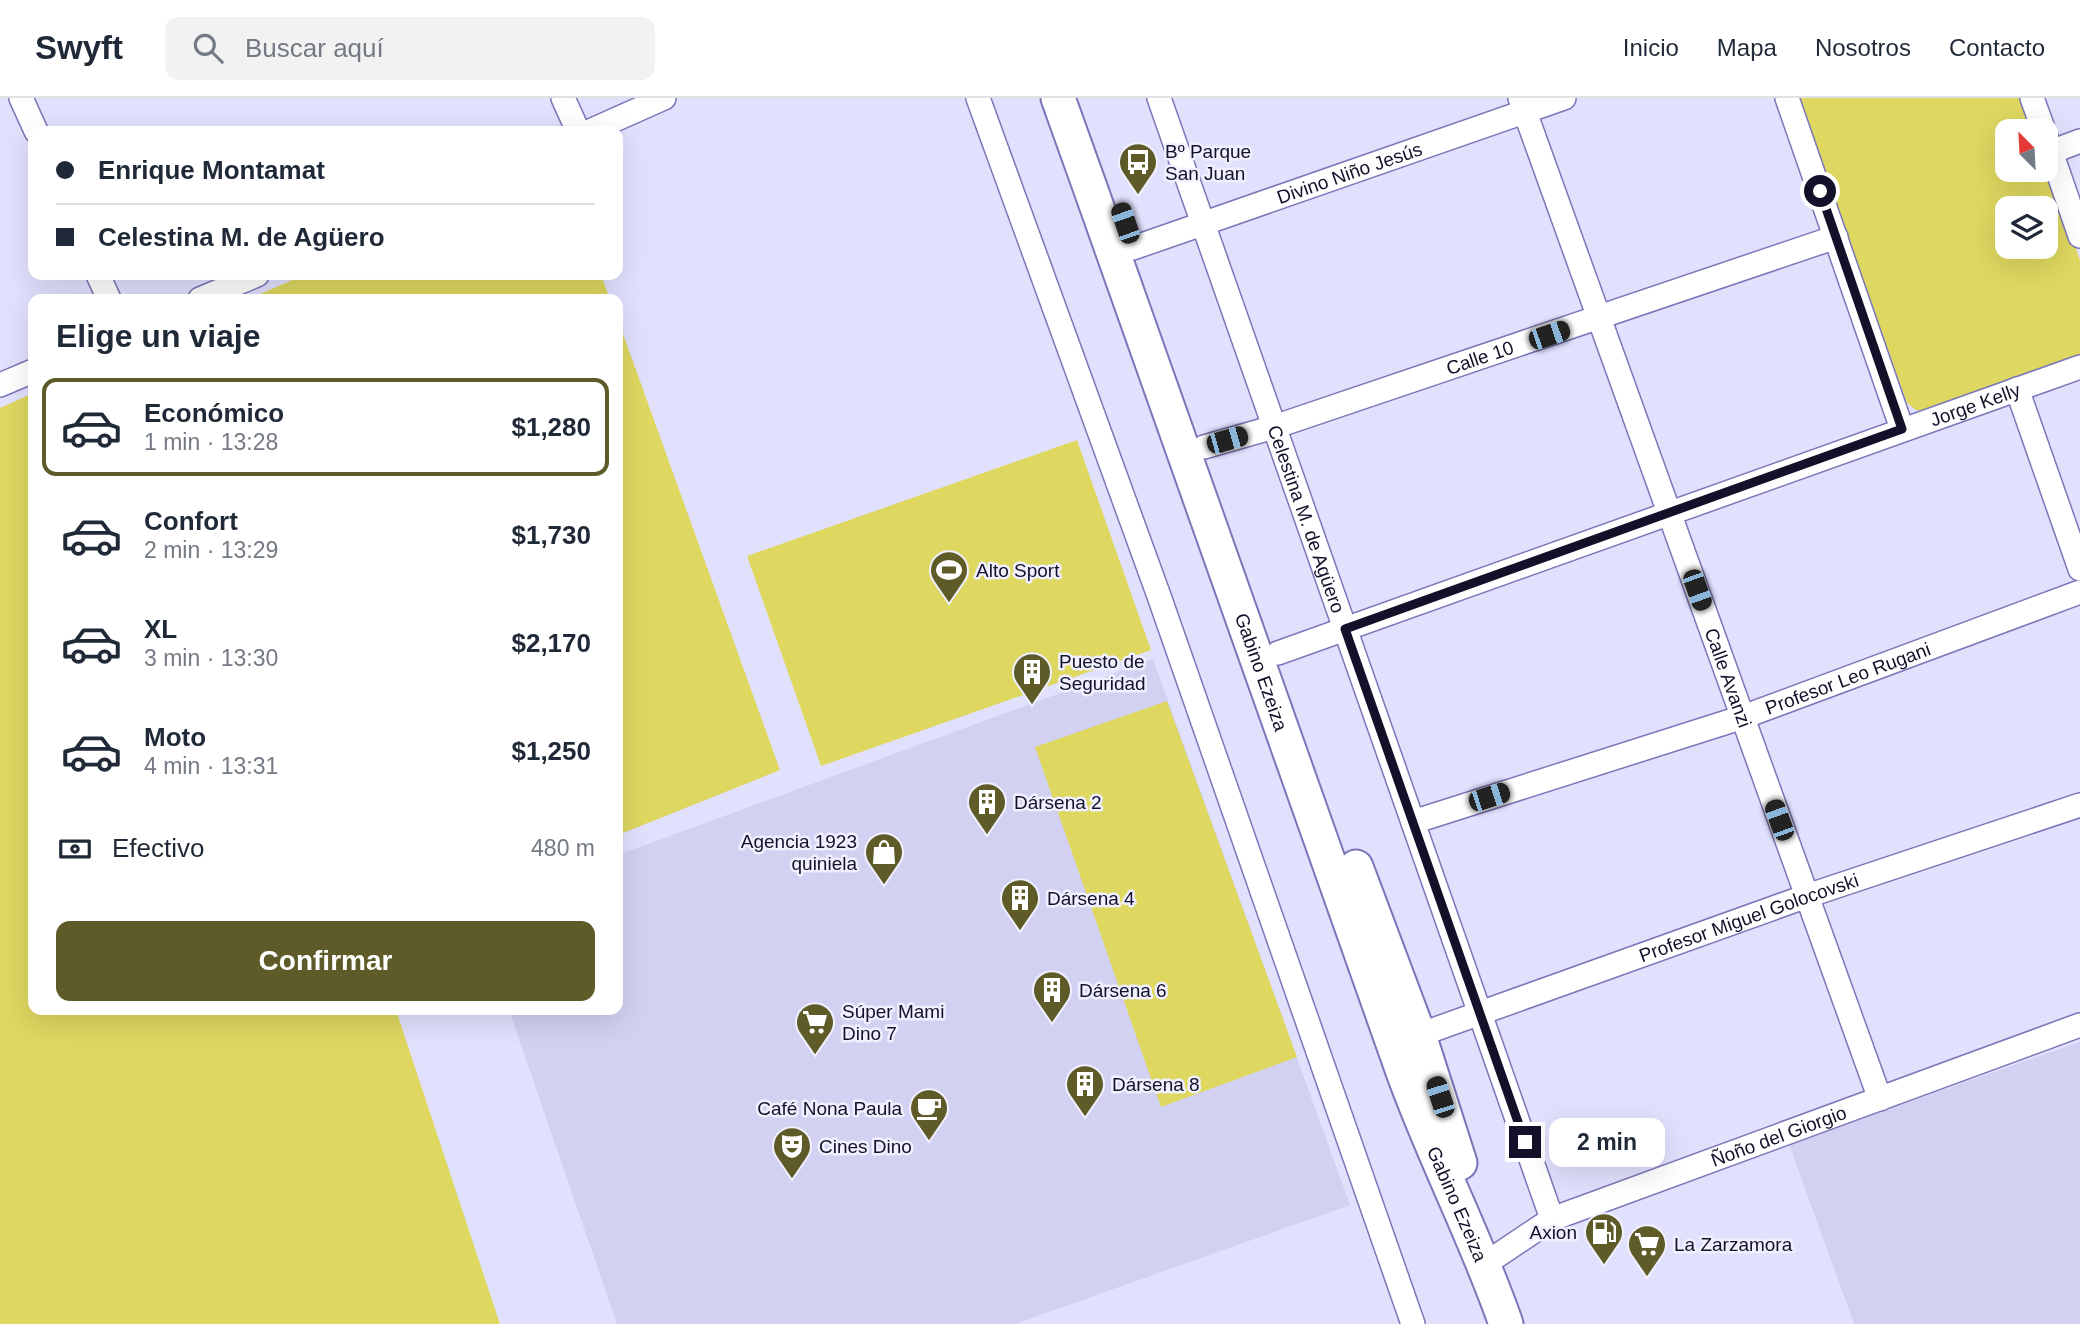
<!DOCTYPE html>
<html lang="es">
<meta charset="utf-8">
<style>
body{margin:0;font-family:Helvetica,sans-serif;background:#f2f2f3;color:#1f2937;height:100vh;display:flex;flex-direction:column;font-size:26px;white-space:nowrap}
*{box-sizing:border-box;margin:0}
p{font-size:23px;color:#747a83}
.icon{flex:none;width:38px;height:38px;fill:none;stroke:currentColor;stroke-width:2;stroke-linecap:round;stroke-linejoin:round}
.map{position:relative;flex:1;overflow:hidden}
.sheet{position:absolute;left:28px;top:196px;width:595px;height:721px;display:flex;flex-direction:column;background:#fff;border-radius:14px;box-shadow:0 7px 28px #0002}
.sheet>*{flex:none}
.hud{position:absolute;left:28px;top:28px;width:595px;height:154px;border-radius:14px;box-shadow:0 7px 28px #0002;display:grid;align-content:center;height:154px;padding:0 28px;background:#fff}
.needle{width:46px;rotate:336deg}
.controls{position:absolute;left:1995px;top:21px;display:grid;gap:14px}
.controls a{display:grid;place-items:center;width:63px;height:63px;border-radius:14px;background:#fff;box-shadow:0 7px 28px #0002;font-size:35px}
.end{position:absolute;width:32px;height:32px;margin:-16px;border:9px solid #13112a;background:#fff;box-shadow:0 0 0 4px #fff}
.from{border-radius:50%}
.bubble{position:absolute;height:49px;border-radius:14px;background:#fff;box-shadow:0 7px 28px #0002;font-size:23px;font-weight:600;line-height:49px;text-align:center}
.car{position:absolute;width:21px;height:42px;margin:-21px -10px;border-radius:9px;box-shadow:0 0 5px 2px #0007;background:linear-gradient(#222 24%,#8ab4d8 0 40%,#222 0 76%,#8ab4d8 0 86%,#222 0)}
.hud b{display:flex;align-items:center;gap:24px;height:66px;font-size:26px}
.hud b+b{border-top:2px solid #e0e1e3}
.hud i{width:18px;height:18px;background:#1f2937}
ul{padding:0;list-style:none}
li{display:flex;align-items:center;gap:21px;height:98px;margin:0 14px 10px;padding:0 14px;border:4px solid transparent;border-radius:14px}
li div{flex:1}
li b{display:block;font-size:26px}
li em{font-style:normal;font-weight:600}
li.on{border-color:#5e5b28}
li>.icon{width:63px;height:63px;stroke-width:1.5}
h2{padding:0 28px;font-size:32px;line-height:84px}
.pay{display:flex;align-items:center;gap:18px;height:77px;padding:0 28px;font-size:26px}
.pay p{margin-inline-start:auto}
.cta{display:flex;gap:14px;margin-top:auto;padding:14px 28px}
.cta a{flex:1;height:80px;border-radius:14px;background:#5e5b28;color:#fff;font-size:28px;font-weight:600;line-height:80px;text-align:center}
header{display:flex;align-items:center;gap:42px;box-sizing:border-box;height:98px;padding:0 35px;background:#fff;border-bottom:2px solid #e0e1e3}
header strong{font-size:33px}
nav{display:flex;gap:38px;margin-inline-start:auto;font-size:24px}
.search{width:490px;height:63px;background:#f2f2f3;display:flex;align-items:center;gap:18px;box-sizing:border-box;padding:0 24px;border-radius:14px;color:#747a83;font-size:26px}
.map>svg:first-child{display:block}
.built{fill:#d2d1f2}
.green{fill:#ded760;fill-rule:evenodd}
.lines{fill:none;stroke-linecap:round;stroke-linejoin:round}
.minor-casing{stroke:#7b76b9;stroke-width:26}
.secondary-casing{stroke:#7b76b9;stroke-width:37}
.minor{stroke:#fff;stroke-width:23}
.secondary{stroke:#fff;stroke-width:33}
.route{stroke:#13112a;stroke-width:9}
.labels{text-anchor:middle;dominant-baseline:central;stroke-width:5;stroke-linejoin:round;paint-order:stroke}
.poi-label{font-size:19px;fill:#13112a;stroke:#f0f0ff;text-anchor:start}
.street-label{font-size:19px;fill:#13112a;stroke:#f0f0ff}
</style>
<header>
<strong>Swyft</strong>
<div class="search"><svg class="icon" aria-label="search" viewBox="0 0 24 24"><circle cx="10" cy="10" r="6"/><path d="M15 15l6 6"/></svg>Buscar aquí</div>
<nav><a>Inicio</a><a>Mapa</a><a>Nosotros</a><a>Contacto</a></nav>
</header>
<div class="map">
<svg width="2080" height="1226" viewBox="0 0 2080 1226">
<rect width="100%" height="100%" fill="#e1e1fe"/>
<!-- built -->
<path class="built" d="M 1153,561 L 1350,1107 L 1015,1226 L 617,1226 L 509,912 L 618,912 L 618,757 Z
M 2080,944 L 2080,1226 L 1854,1226 L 1789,1046 Z"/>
<!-- green -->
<path class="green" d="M 1797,0 L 2023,0 L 2034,33 L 2007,33 L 2007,72 L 2046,72 L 2046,65 L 2080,162 L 2080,263 L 1929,314 L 1916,312 L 1907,305 ZM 2007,110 L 2046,110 L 2046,149 L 2007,149 Z
M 304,177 L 601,177 L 610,201 L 248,201 Z
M 618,222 L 780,672 L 618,737 Z
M 33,295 L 33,912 L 396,912 L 500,1226 L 0,1226 L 0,310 Z
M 1077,342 L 1151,552 L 821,668 L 747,458 Z
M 1167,603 L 1297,959 L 1161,1009 L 1035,649 Z"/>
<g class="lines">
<defs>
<g id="minor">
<path d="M 21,0 L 36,33"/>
<path d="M 563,0 L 578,33"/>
<path d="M 978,0 L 1159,498 L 1413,1226"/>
<path id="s1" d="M 1159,0 L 1552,1121"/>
<path id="s2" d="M 1520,0 L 1880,1001"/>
<path d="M 1787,0 L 1902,331"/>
<path d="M 2032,0 L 2044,33"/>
<path d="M 590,33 L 664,0"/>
<path d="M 2046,39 L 2080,138"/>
<path d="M 2051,54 L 2080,43"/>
<path id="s3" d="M 1133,150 L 1564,0"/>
<path d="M 98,177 L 109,201"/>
<path d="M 200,201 L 257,177"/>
<path d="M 0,287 L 33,273"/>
<path d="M 2017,291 L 2080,471"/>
<path id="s4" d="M 1204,349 L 1274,329 L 1836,139"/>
<path id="s5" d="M 1278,555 L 2080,269"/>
<path id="s6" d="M 1413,724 L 1743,619 L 2080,494"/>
<path id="s7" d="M 1419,937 L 1807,798 L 2080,707"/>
<path id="s8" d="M 1485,1166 L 1552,1121 L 2080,927"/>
</g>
<g id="secondary">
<path id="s9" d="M 1058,0 C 1174,323 1287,647 1402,971 C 1433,1058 1476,1139 1506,1226"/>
<path d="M 1356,769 L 1419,937 L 1460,1065"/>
</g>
</defs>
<!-- minor casing -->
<use href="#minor" class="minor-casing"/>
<!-- secondary casing -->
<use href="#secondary" class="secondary-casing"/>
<!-- minor -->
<use href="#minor" class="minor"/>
<!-- secondary -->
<use href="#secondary" class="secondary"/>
</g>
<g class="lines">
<!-- route -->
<path class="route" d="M 1525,1044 L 1345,531 L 1902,331 L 1820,93"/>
</g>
<!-- icons -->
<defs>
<symbol id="bus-pin" viewBox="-11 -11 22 30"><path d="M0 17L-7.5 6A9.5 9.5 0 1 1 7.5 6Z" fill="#5e5b28" stroke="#f0f0ff"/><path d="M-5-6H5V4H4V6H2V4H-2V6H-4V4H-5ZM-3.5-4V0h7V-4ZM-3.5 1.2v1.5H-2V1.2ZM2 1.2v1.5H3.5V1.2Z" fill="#fff"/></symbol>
<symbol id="stadium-pin" viewBox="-11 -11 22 30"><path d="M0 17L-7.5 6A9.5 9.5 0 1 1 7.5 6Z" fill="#5e5b28" stroke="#f0f0ff"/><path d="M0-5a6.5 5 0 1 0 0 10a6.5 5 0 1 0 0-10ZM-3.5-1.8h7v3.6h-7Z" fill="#fff"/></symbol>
<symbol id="building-pin" viewBox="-11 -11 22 30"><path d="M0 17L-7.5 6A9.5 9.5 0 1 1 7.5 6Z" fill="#5e5b28" stroke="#f0f0ff"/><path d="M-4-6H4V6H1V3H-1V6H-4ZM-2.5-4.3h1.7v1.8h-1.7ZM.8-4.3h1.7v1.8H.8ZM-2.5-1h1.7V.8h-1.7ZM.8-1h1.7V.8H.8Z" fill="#fff"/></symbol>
<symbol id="shop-pin" viewBox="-11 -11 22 30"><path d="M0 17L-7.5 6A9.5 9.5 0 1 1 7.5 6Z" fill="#5e5b28" stroke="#f0f0ff"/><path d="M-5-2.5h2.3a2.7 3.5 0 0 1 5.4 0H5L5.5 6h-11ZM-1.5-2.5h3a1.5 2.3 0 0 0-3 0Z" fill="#fff"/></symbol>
<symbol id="supermarket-pin" viewBox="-11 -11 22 30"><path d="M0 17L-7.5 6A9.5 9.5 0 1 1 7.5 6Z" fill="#5e5b28" stroke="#f0f0ff"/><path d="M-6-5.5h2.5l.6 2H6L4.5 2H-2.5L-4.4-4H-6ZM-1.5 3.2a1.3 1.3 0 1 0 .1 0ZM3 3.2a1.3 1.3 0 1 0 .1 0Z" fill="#fff"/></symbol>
<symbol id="cafe-pin" viewBox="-11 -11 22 30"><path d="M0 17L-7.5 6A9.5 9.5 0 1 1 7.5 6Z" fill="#5e5b28" stroke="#f0f0ff"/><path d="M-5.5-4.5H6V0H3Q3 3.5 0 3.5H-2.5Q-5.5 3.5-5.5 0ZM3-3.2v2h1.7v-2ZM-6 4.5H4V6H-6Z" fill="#fff"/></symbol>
<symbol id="theatre-pin" viewBox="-11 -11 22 30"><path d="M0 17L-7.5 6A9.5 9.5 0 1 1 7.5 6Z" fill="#5e5b28" stroke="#f0f0ff"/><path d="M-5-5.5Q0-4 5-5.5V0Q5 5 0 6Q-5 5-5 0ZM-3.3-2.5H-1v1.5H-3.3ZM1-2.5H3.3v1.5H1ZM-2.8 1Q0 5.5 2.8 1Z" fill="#fff"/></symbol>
<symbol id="fuel-pin" viewBox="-11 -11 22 30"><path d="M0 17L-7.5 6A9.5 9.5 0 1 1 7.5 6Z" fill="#5e5b28" stroke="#f0f0ff"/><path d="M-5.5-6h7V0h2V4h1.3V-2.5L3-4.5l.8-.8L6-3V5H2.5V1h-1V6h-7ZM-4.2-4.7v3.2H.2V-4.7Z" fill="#fff"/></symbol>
</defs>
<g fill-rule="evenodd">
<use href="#bus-pin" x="1116" y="42" width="44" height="60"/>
<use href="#stadium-pin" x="927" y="450" width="44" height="60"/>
<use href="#building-pin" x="1010" y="552" width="44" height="60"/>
<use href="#building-pin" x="965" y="682" width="44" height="60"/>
<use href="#shop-pin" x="862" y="732" width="44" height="60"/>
<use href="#building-pin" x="998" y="778" width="44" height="60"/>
<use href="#building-pin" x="1030" y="870" width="44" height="60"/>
<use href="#supermarket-pin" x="793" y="902" width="44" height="60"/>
<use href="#building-pin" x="1063" y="964" width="44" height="60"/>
<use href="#cafe-pin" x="907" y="988" width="44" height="60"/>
<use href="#theatre-pin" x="770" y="1026" width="44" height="60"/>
<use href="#fuel-pin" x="1582" y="1112" width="44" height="60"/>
<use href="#supermarket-pin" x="1625" y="1124" width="44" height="60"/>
</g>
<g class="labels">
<!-- poi labels -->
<g class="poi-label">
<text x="1165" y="53">Bº Parque<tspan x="1165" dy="22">San Juan</tspan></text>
<text x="976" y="472">Alto Sport</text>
<text x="1059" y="563">Puesto de<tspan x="1059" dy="22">Seguridad</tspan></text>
<text x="1014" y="704">Dársena 2</text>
<text x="857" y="743" text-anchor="end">Agencia 1923<tspan x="857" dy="22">quiniela</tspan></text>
<text x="1047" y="800">Dársena 4</text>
<text x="1079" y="892">Dársena 6</text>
<text x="842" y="913">Súper Mami<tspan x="842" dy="22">Dino 7</tspan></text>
<text x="1112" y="986">Dársena 8</text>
<text x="902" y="1010" text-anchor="end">Café Nona Paula</text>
<text x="819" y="1048">Cines Dino</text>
<text x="1577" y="1134" text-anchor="end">Axion</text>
<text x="1674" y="1146">La Zarzamora</text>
</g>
<!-- street labels -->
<g class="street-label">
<text stroke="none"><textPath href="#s3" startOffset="229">Divino Niño Jesús</textPath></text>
<text stroke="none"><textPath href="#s4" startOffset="290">Calle 10</textPath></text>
<text stroke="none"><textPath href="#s5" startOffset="740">Jorge Kelly</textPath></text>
<text stroke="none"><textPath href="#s1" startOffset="446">Celestina M. de Agüero</textPath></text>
<text stroke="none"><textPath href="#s9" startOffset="609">Gabino Ezeiza</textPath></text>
<text stroke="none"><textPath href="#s2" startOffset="616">Calle Avanzi</textPath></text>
<text stroke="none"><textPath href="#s6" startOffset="458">Profesor Leo Rugani</textPath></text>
<text stroke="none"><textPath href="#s7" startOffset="350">Profesor Miguel Golocovski</textPath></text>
<text stroke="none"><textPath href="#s8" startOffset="322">Ñoño del Giorgio</textPath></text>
<text stroke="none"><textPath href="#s9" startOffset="1176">Gabino Ezeiza</textPath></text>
</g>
</g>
</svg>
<div class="controls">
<a><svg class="needle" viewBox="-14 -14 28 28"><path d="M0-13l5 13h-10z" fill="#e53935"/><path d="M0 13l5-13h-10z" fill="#747a83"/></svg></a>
<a><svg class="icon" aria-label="layers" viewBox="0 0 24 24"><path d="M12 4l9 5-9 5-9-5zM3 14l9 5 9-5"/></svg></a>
</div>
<i class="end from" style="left:1820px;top:93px"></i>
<i class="end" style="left:1525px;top:1044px"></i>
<div class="bubble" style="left:1549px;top:1020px;width:116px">2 min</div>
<i class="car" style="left:1125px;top:125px;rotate:341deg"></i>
<i class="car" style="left:1549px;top:237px;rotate:71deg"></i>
<i class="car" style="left:1227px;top:342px;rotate:74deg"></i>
<i class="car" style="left:1697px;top:492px;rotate:160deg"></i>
<i class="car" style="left:1489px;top:699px;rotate:72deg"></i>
<i class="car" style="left:1779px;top:722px;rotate:340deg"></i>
<i class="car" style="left:1440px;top:999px;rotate:342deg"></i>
<div class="hud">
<b><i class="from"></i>Enrique Montamat</b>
<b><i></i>Celestina M. de Agüero</b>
</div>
<section class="sheet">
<h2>Elige un viaje</h2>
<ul>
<li class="on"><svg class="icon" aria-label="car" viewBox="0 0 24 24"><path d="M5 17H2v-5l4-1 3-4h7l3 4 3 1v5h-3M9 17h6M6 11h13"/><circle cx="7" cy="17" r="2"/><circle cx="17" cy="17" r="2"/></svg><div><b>Económico</b><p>1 min · 13:28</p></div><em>$1,280</em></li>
<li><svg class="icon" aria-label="car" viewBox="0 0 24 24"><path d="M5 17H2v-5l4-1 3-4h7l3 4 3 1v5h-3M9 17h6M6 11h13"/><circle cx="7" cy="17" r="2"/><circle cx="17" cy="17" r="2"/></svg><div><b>Confort</b><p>2 min · 13:29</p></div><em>$1,730</em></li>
<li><svg class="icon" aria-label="car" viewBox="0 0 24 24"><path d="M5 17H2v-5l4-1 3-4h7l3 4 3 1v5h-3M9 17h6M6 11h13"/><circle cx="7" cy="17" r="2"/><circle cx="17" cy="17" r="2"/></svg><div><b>XL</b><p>3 min · 13:30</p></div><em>$2,170</em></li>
<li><svg class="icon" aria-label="car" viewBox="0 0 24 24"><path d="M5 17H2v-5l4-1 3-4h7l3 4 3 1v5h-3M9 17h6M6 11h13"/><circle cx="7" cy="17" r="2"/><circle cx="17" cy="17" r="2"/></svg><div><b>Moto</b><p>4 min · 13:31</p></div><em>$1,250</em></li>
</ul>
<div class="pay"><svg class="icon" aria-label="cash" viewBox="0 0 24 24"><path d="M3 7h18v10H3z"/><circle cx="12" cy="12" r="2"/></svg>Efectivo<p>480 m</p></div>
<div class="cta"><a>Confirmar</a></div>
</section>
</div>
